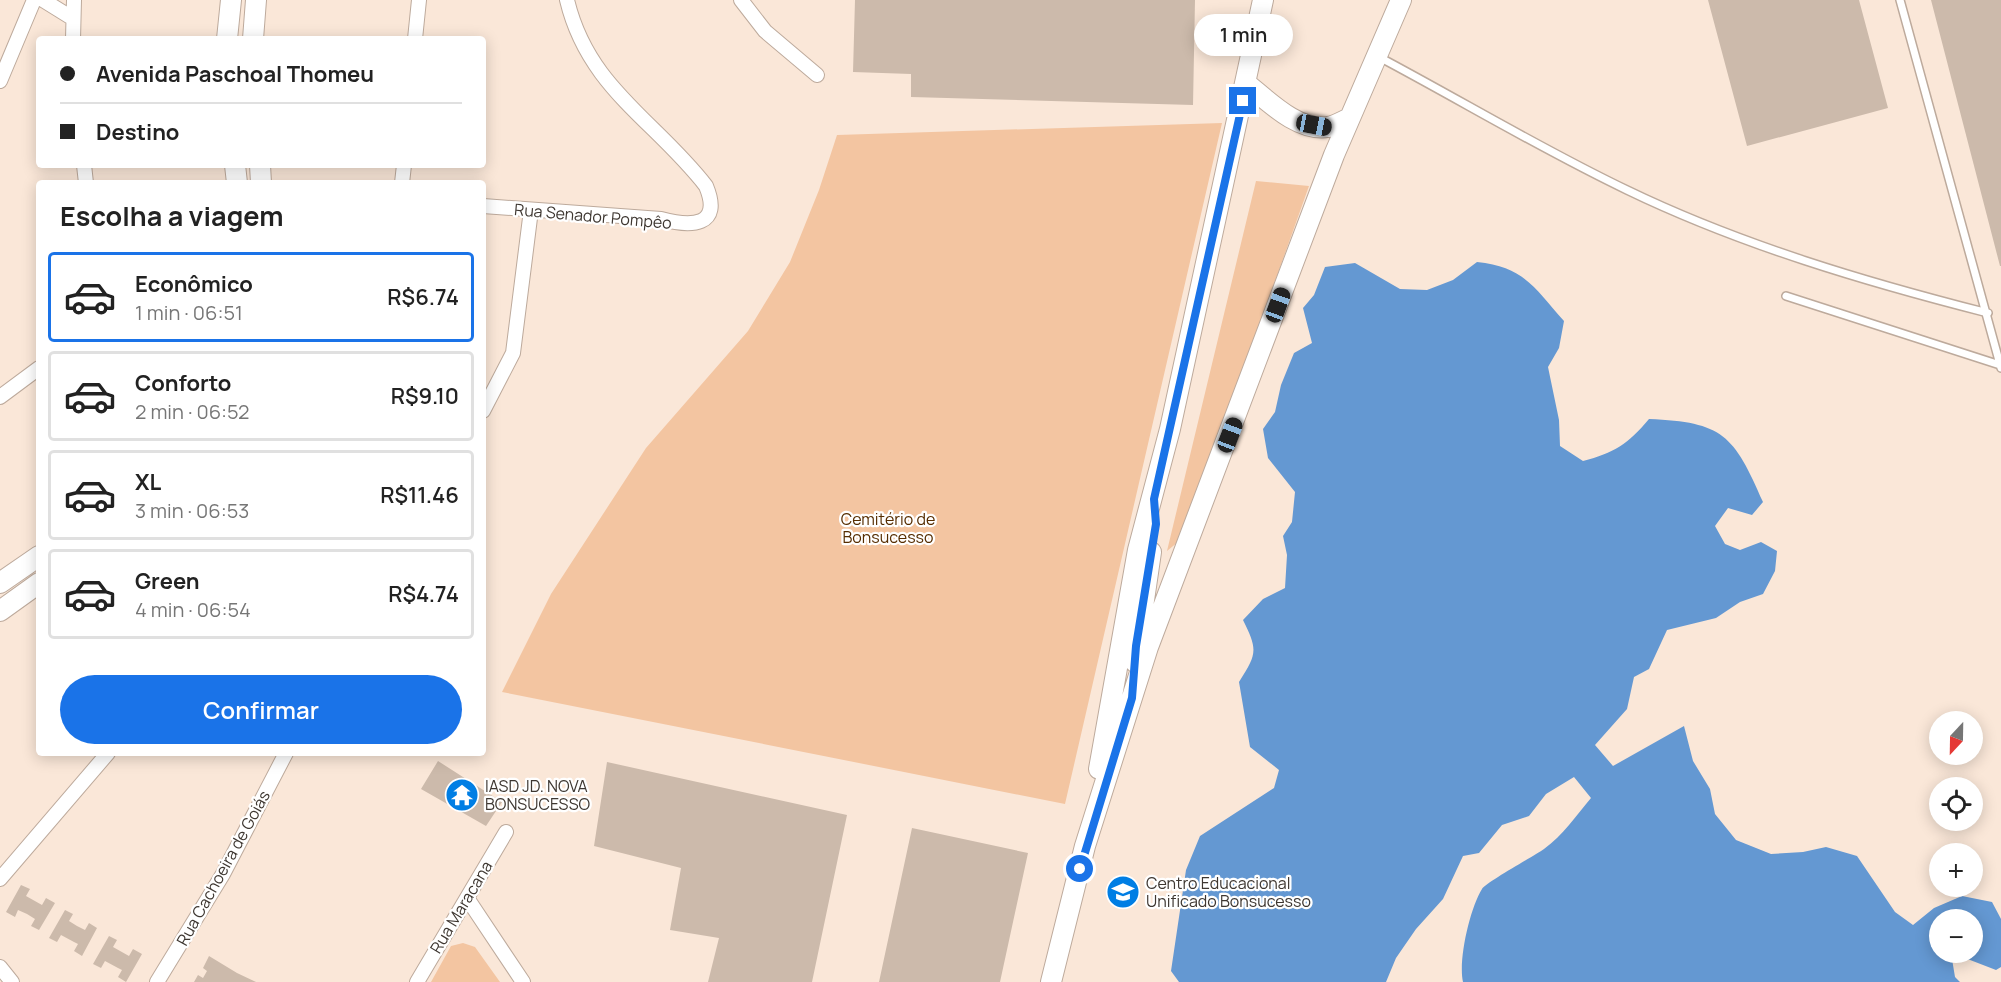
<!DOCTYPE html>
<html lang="pt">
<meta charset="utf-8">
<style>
body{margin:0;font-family:Manrope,sans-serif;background:#f6f6f6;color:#222;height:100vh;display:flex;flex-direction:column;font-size:22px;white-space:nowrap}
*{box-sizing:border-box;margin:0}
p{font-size:20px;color:#767676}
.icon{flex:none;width:33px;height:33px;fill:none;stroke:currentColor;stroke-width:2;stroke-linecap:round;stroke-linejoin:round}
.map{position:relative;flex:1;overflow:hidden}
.side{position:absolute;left:36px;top:180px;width:450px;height:576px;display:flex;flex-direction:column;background:#fff;border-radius:6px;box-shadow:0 3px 15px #0003}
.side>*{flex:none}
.top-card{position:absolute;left:36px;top:36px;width:450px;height:132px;border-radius:6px;box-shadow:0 3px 15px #0003;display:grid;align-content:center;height:132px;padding:0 24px;background:#fff}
.needle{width:39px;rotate:202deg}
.controls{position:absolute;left:1929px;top:711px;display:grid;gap:12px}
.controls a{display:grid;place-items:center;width:54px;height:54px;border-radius:50%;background:#fff;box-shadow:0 3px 15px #0003;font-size:30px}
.end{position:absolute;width:27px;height:27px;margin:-14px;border:8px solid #1a73e8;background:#fff;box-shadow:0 0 0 3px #fff}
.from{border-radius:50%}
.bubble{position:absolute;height:42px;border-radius:21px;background:#fff;box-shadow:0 3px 15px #0003;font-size:20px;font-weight:600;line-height:42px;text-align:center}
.car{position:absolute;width:18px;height:36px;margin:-18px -9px;border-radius:8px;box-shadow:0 0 4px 2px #0007;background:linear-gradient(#222 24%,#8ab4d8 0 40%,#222 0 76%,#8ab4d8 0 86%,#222 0)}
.top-card b{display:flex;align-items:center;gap:21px;height:57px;font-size:22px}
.top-card b+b{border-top:2px solid #e0e0e0}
.top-card i{width:15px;height:15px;background:#222}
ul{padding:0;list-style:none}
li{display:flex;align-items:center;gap:18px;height:90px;margin:0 12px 9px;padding:0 12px;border:3px solid #e0e0e0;border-radius:6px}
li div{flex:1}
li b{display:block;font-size:22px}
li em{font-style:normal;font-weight:600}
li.on{border-color:#1a73e8}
li>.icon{width:54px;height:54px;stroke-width:1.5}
h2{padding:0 24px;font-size:27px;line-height:72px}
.cta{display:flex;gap:12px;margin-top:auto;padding:12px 24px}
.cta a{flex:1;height:69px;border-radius:36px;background:#1a73e8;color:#fff;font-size:24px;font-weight:600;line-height:69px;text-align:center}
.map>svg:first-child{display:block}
.green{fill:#f3c5a1}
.water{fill:#6498d2}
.building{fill:#ccbaab}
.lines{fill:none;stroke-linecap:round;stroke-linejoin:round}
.lane-casing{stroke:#bdaa9c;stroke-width:10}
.street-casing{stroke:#bdaa9c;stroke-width:16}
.secondary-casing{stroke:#bdaa9c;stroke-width:22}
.lane{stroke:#fff;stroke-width:7}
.street{stroke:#fff;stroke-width:14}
.secondary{stroke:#fff;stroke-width:20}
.route{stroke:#1a73e8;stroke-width:8}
.labels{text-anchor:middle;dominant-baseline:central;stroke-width:4.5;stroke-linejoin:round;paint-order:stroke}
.street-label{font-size:16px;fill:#3e3731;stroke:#fff}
.park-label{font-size:16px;fill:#562d00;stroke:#fff}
.poi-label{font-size:16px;fill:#3e3731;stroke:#fff;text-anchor:start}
</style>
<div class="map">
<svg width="2001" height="982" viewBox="0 0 2001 982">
<rect width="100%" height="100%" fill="#fae7d8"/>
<!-- green -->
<path class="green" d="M 1222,123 L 1065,804 L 502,692 L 551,594 L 646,448 L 748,331 L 790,262 L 819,190 L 837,135 Z
M 1256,181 L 1309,186 L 1184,537 L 1167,551 Z
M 463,943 L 475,947 L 500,982 L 431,982 L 451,946 Z"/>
<!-- water -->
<path class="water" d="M 1477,262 C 1524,267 1534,287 1564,321 L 1559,348 L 1548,367 L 1559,420 L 1560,446 L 1583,461 C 1614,453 1628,444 1649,419 C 1723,422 1734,435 1763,502 L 1752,515 L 1728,508 L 1715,526 L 1725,544 L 1740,550 L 1761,542 L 1777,551 L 1775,571 L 1763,594 L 1740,602 L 1716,618 L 1667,630 L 1649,669 L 1634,677 L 1627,709 L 1595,745 L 1613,766 L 1684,726 L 1693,761 L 1710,789 L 1715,814 L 1736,840 L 1771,854 L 1803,852 L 1826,847 L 1857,856 L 1895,912 L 1913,925 L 1934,908 L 1962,896 L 1992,902 L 2001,919 L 2001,967 L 1996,970 L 1952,953 L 1972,952 L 1972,920 L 1940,920 L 1940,952 L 1951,953 L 1955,977 L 1960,982 L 1463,982 C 1458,960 1470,908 1482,889 C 1485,883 1534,856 1544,849 C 1563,835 1576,816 1591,798 L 1574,777 L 1546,794 L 1529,816 L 1502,825 L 1479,853 L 1463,856 L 1443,899 L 1416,929 L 1396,958 L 1386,982 L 1179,982 L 1171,971 L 1186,870 L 1200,836 L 1274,788 L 1279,770 L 1250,747 L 1239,682 C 1257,654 1258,650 1243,620 L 1263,599 L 1285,588 L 1287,555 L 1283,536 L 1292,522 L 1295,492 L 1268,458 L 1263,429 L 1275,412 L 1281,385 L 1294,353 L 1312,343 L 1303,308 L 1314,295 L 1325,267 L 1355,263 L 1400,289 L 1427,290 L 1453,280 Z"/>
<!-- building -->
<path class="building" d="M 855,0 L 1195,0 L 1193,105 L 911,97 L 911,74 L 853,72 Z
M 1708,0 L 1859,0 L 1888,108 L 1747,146 Z
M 1931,0 L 2001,0 L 2001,266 L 2000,266 Z
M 438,761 L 502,802 L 486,826 L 421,789 Z
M 607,762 L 847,815 L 812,982 L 708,982 L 719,938 L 670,930 L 681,868 L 594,846 Z
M 912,828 L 1028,853 L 1000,982 L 879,982 Z
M 21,885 L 30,889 L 26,896 L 42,905 L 46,898 L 55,903 L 39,930 L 31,926 L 35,919 L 27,914 L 18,910 L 15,917 L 6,912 Z
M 65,910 L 73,914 L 69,921 L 77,926 L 85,930 L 89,923 L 97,928 L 82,956 L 74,951 L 78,944 L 74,942 L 61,935 L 57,942 L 49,938 Z
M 109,936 L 117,940 L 113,947 L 129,956 L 133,949 L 142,954 L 126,982 L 118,977 L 122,970 L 118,968 L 105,961 L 101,968 L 93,964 Z
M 209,956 L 237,973 L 256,982 L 194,982 L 198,975 L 203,978 L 207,971 L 203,968 Z"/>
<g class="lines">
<defs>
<path id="lane" d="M 1900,0 L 2001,368
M 1379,57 C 1462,101 1543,150 1627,190 C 1741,245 1866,282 1988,313
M 1786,296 L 2000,365"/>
<path id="street" d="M 43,0 L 72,18
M 741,0 L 765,31 L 817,75
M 73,39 L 74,0
M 415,39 L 419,0
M 0,81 L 34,0
M 84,165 L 86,183
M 402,183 L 404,165
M 483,206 L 661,219 C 691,227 723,227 706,186 C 655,120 588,88 567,0
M 0,397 L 39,368
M 483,411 L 513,353 L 531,210
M 0,879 L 108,753
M 467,898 L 523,982
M 0,967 L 12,982
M 157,982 L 223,874 L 286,753
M 417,982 L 506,832"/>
<path id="secondary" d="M 227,39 L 231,0
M 253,39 L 256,0
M 1247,84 C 1267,100 1298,132 1328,127 C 1335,126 1343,121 1350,118
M 235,165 L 237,183
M 260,165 L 261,183
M 0,583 L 39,556
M 0,611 L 39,583
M 1135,662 L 1151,552
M 1099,769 L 1138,550 L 1170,429 L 1263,0
M 1051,982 L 1085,846 L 1148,647 L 1334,155 L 1401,0"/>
</defs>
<!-- lane casing -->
<use href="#lane" class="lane-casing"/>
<!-- street casing -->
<use href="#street" class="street-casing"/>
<!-- secondary casing -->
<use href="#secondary" class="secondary-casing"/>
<!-- lane -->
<use href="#lane" class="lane"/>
<!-- street -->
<use href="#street" class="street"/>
<!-- secondary -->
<use href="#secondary" class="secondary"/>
</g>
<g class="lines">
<!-- route -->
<path class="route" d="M 1080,869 L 1132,698 L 1136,646 L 1156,524 L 1154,499 L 1243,101"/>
</g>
<!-- icons -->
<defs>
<symbol id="temple-disc" viewBox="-11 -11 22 22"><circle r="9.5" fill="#007ee4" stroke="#fff"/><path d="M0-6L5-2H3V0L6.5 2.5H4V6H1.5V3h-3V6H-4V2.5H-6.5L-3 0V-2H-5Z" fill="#fff"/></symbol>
<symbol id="school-disc" viewBox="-11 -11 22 22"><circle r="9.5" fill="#007ee4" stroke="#fff"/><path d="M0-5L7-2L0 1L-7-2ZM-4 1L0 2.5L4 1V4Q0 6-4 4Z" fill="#fff"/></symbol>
</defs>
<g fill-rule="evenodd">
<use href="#temple-disc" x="443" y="776" width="38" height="38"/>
<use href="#school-disc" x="1104" y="873" width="38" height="38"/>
</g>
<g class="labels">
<!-- street labels -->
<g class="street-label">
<text transform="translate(593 216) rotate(5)">Rua Senador Pompêo</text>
<text transform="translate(223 868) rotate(-61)">Rua Cachoeira de Goiás</text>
<text transform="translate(461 907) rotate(-59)">Rua Maracana</text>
</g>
<!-- park labels -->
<g class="park-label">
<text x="888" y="519">Cemitério de<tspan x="888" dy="18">Bonsucesso</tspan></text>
</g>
<!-- poi labels -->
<g class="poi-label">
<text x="485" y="786">IASD JD. NOVA<tspan x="485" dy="18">BONSUCESSO</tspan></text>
<text x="1146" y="883">Centro Educacional<tspan x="1146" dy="18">Unificado Bonsucesso</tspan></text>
</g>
</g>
</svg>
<div class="controls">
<a><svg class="needle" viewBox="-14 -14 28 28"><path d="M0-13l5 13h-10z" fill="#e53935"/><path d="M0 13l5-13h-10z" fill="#767676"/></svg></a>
<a><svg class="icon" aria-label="locate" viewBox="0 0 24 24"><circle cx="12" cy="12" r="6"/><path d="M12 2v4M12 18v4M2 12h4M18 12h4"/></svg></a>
<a>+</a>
<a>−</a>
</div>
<i class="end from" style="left:1080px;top:869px"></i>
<i class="end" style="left:1243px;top:101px"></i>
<div class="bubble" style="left:1194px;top:14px;width:99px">1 min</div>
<i class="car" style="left:1314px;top:125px;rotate:101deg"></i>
<i class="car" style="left:1278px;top:305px;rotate:20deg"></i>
<i class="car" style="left:1230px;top:435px;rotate:21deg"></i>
<div class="top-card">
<b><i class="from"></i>Avenida Paschoal Thomeu</b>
<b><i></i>Destino</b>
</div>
<section class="side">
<h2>Escolha a viagem</h2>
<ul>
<li class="on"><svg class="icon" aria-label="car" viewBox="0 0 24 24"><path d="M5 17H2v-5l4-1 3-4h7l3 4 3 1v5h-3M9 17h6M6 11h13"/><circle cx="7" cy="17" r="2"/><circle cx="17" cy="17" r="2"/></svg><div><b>Econômico</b><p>1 min · 06:51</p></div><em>R$6.74</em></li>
<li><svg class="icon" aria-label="car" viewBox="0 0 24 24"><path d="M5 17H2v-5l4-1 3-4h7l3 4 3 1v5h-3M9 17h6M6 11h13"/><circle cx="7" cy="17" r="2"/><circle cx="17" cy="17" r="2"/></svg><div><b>Conforto</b><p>2 min · 06:52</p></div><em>R$9.10</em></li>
<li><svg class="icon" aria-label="car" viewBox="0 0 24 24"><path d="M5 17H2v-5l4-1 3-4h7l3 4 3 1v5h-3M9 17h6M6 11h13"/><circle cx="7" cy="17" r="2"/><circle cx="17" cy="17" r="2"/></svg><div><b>XL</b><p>3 min · 06:53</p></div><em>R$11.46</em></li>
<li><svg class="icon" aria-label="car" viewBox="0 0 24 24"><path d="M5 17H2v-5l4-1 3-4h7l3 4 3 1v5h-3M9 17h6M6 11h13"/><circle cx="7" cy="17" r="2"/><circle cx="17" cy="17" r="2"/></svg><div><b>Green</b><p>4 min · 06:54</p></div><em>R$4.74</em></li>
</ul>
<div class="cta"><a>Confirmar</a></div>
</section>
</div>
